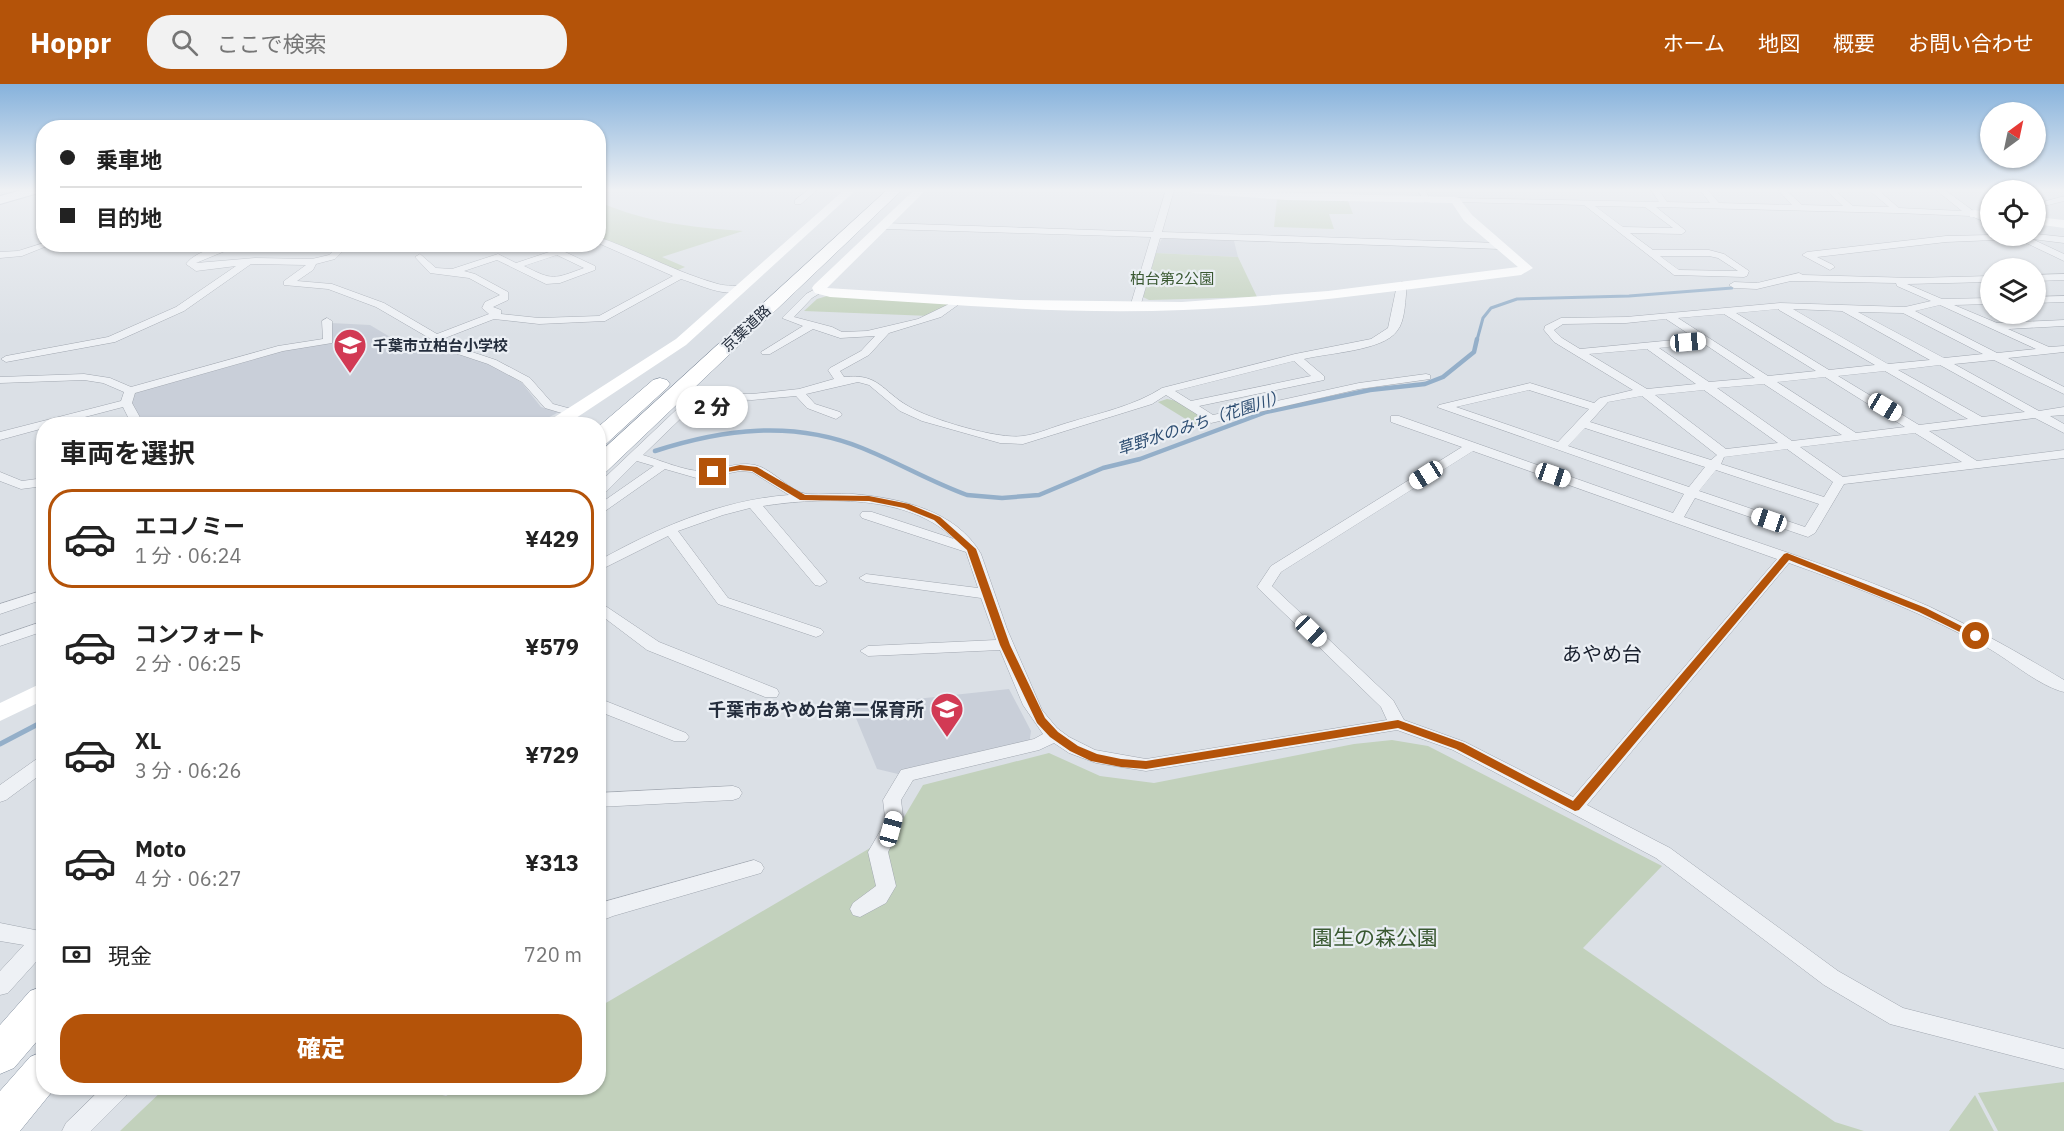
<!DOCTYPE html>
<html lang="ja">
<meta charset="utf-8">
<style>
body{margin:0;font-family:"IBM Plex Sans","Noto Sans JP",sans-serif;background:#f2f2f2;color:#222;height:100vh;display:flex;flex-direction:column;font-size:22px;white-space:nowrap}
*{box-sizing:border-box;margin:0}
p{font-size:20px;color:#767676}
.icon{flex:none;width:33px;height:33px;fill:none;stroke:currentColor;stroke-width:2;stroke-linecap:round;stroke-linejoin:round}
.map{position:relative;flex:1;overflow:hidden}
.sheet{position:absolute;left:36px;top:333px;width:570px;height:678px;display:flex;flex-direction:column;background:#fff;border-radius:24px;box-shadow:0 2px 4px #0004}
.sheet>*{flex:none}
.banner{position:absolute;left:36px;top:36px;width:570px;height:132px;border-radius:24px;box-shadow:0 2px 4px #0004;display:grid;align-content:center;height:132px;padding:0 24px;background:#fff}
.needle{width:39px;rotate:33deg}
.fabs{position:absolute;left:1980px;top:18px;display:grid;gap:12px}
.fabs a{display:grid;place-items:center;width:66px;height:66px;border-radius:50%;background:#fff;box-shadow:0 2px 4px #0004;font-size:30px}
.end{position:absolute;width:27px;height:27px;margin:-14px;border:8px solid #b45309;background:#fff;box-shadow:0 0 0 3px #fff}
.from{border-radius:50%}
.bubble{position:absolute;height:42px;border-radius:21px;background:#fff;box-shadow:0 2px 4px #0004;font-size:20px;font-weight:800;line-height:42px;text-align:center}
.car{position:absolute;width:18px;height:36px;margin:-18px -9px;border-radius:8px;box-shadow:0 0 4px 2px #0007;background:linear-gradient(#fff 24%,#345 0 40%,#fff 0 76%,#345 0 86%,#fff 0)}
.banner b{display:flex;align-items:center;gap:21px;height:57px;font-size:22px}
.banner b+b{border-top:2px solid #e0e0e0}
.banner i{width:15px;height:15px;background:#222}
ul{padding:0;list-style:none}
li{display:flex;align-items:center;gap:18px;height:99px;margin:0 12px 9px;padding:0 12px;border:3px solid transparent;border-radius:24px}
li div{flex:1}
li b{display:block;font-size:22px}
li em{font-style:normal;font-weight:800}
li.on{border-color:#b45309}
li>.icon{width:54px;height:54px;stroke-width:1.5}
h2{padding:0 24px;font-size:27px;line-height:72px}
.pay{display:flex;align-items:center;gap:15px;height:66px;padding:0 24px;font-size:22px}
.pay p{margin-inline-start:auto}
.action{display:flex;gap:12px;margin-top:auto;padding:12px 24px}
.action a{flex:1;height:69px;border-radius:24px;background:#b45309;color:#fff;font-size:24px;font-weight:800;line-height:69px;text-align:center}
header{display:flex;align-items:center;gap:36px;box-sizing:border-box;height:84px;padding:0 30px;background:#b45309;color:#fff}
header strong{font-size:28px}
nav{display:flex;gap:33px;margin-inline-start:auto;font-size:21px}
.search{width:420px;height:54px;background:#f2f2f2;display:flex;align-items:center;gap:15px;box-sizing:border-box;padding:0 21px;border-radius:24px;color:#767676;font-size:22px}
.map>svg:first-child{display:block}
.built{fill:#c9cfd9}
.green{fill:#c2d1bc}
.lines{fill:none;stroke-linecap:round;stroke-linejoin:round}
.stream-far2{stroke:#94afc9;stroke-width:3}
.stream-far1{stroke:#94afc9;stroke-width:4.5}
.stream{stroke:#94afc9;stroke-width:5}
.street-casing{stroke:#a1a7b0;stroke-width:1}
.primary-casing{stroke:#9aa5b3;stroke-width:2}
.highway-casing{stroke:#828e9e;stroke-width:1}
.street{fill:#eef1f5;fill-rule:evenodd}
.secondary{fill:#fff;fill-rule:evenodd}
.primary{fill:#fff;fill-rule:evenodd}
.highway{fill:#fff;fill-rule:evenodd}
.route{fill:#b45309}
.labels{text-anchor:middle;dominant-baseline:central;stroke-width:4.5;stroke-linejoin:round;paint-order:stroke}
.far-park-label{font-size:15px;fill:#3a5932;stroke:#ebeff4}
.far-street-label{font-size:15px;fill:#252e3d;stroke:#ebeff4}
.far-poi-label{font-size:15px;font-weight:bold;fill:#252e3d;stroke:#ebeff4;text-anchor:start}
.far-water-label{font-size:16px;font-style:italic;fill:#2e4e72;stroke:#ebeff4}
.poi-label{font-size:18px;font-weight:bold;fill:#252e3d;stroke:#ebeff4;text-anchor:end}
.neighbourhood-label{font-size:20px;fill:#181f2d;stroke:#ebeff4}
.near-park-label{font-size:21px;fill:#3a5932;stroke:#ebeff4}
</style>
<header>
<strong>Hoppr</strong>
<div class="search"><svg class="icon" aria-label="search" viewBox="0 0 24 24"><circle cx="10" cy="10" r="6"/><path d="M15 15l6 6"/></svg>ここで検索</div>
<nav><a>ホーム</a><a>地図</a><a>概要</a><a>お問い合わせ</a></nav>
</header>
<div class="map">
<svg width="2064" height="1047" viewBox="0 0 2064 1047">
<rect width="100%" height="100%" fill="#dbe0e6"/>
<!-- built -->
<path class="built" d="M 1164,154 L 1234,157 L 1238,173 L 1156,169 L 1161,156 Z
M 331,239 L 370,241 L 402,260 L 433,257 L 451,267 L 494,282 L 522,299 L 541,323 L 559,328 L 536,340 L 140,340 L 141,336 L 130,318 L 135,307 L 284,264 L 330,257 Z
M 1009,605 L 1031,647 L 1029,661 L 898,690 L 877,685 L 851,622 Z"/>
<!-- green -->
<path class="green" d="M 1277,115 L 1348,117 L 1353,130 L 1329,130 L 1334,145 L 1274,143 Z
M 599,118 C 648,139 690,143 743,147 L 662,173 L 685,183 L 678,186 L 599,154 Z
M 1156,169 L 1238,173 L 1257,213 L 1149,216 L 1143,213 Z
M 827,212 L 952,220 L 930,232 L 804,227 L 817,215 Z
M 1167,315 L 1177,317 L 1207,337 L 1197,342 L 1158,318 Z
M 1392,656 L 1428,662 L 1662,782 L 1583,864 L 1835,1038 L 1864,1047 L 120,1047 L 165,1004 L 417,1004 L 446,1012 L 460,1004 L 598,1004 L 599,923 L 894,750 L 923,701 L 1049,669 L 1100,692 L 1154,699 L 1354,660 Z
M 2064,998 L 2064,1047 L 1998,1047 L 1978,1009 Z
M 1975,1011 L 1994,1047 L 1949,1047 Z"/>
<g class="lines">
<!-- stream-far2 -->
<path class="stream-far2" d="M 1477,256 L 1483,234 L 1491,224 L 1517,215 L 1629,212 L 1732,204"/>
<!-- stream-far1 -->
<path class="stream-far1" d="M 655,367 C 723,345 793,336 862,364 C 897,378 931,398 967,411 L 1002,414 L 1039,411 L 1103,384 L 1140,375 L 1266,328 L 1370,306 L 1425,300 L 1443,293 L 1474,268 L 1477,255"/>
<!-- stream -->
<path class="stream" d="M 0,660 L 44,637"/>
<defs>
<path id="street" d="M 808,106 L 817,106 L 801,120 L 795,120 L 795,116 Z
M 1166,106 L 1174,106 L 1162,148 L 1500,159 L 1504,162 L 1500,165 L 1160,154 L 1140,223 L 1135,226 L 1130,223 L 1151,153 L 884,145 L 880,142 L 884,139 L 1153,148 Z
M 1418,106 L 1426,106 L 1430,118 L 1424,118 Z
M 1651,106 L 1659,106 L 1667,118 L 1710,119 L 1700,106 L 1708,106 L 1719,119 L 1792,121 L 1778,106 L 1786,106 L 1802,121 L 1843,122 L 1826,106 L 1834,106 L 1853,122 L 1889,123 L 1869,106 L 1878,106 L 1899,124 L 1962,127 L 1936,106 L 1945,106 L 1972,126 L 1990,135 L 1990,140 L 1971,132 L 1897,129 L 1656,123 L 1686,147 L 1682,150 L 1630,149 L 1653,166 L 1709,166 L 1724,170 L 1749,187 L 1747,192 L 1744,193 L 1674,191 L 1584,121 L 1455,118 L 1451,116 L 1455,114 L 1659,118 ZM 1595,122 L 1645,123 L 1673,144 L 1623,143 ZM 1660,172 L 1709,172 L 1718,174 L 1738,187 L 1679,186 Z
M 2061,113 L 2064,113 L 2064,117 L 2036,124 L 2036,120 Z
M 2036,150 L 2064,153 L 2064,159 L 2032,155 L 2064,170 L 2064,177 L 2018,155 L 1946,158 L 1817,173 L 1833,181 L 1835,183 L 1830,186 L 1802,171 L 1807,168 L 1946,152 Z
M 598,153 C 639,167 675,188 718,200 C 727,203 738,200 745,205 C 729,216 698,200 681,195 L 605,237 L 539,240 L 494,235 L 445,254 L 463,265 L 496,276 L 530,294 L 553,320 L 579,327 L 579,331 L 575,333 L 545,324 L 522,298 L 488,280 L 455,269 L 376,223 L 328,205 L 284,201 L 284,197 L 306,181 L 251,180 L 184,227 L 115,258 L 6,278 L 1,275 L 6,272 L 108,253 L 176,223 L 236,182 L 196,187 L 186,180 C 196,166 226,160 242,160 L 196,179 L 255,174 L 312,175 L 329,171 L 333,167 L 321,160 C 329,160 337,160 344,166 L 335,175 L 316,180 L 313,186 L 297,197 L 332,200 L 384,219 L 437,250 L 489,230 L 482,224 L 485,218 L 500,211 L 469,194 L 430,189 L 415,173 L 420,170 L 436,184 L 452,185 L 498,170 L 516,179 L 549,168 L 536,160 L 548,160 L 595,182 L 595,186 L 560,199 L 546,200 L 497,176 L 464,187 L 475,190 L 508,208 L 508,216 L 493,223 L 501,226 L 501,230 L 539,234 L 599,232 L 673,192 L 598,159 ZM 557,171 L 584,184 C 553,195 554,197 524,182 Z
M 44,159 L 44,160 L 52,160 L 22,172 L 0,174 L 0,168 L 18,167 Z
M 273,160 L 291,160 L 287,163 Z
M 444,160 L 461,160 L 451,166 Z
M 1799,189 L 1803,191 L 1914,194 L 1990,192 L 1990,198 L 1907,200 L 1942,215 L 1990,214 L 1990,220 L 1954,221 L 1997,239 L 2064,236 L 2064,242 L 2008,245 L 2049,263 L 2064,262 L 2064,268 L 2008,274 L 2064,303 L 2064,310 L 1994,276 L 1954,280 L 2039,327 L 2064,323 L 2064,331 L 2050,332 L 2064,340 L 2064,349 L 2035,334 L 1929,347 L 1977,377 L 2064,366 L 2064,374 L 1844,400 L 1815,449 L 1808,453 L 1695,414 L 1684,433 C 1766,462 1848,487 1928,522 C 1975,544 2019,569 2064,596 L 2064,608 C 2039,602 2011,577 1988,564 C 1925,530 1857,503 1789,479 L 1587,721 L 1670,764 L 1838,887 L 1903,924 L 2064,965 L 2064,985 L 1890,940 L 1824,901 L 1656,774 L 1453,666 L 1397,646 L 1146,687 L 1096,679 L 1069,669 L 1054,659 L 1039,666 L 913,696 L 901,716 L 903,733 L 900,745 L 888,768 L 896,802 L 886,819 L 860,833 L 853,831 L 850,825 L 853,819 L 876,802 L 868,768 L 882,744 L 885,733 L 883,716 L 901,686 L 1034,655 L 1043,650 L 1023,621 L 1000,566 L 868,572 L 860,567 L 868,562 L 996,556 L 981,514 L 866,498 L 859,494 L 866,490 L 978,504 L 966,468 L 862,434 L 860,431 L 862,428 L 872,428 L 954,455 C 910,410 821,413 763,422 L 825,495 L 827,498 L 820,502 L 815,501 L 750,424 L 723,431 L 678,447 L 728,514 L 821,545 L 824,548 L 821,551 L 816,553 L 718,520 L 668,452 L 598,487 L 598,477 C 657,444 721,416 789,411 L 752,388 L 740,387 L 700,395 L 665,385 L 598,432 L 598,421 L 654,382 L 637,377 L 603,411 L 598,412 L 598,400 L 695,308 L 752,310 L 799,305 L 834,295 L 828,286 L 830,284 L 861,267 L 875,252 L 840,254 L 813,245 L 770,270 L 762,270 L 761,268 L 803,242 L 782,234 L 806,210 L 817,204 L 825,206 L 812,214 L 794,233 L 832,243 L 842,248 L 867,247 L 918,235 L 947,221 L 956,214 L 962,214 L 962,218 L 941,233 L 889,249 L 869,271 L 840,287 L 844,293 C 879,289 882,307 908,322 C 929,335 999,356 1023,352 C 1038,350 1053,343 1067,339 C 1100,329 1134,322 1162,304 L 1295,270 L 1371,255 L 1388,244 L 1397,201 L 1402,198 L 1407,201 C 1405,214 1406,236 1397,247 C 1383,267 1327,269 1304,275 L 1324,292 L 1324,296 L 1199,322 L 1213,331 L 1359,299 L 1426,290 L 1430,291 L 1430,295 L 1359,305 L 1211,339 L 1166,311 L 1152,320 L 1023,360 L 1000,359 L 922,337 L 900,327 L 869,301 L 858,298 L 806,310 L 815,320 L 840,328 L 842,331 L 836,335 L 807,324 L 796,312 L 752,316 L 702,314 L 643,371 C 659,376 685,387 701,387 C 720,387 735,377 755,381 C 773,385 790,408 807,410 C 822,411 838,409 853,410 C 899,414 956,426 981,470 L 1007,545 L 1042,626 L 1057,644 L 1069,653 L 1095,666 L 1146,675 L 1387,636 L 1381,623 L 1257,503 L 1271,482 L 1462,363 L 1391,338 L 1391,332 L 1399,332 L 1673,429 L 1684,410 L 1437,323 L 1439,321 L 1530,299 L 1594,319 L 1600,314 L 1633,306 L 1554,258 L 1544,246 L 1545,242 L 1561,234 L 1626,233 L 1780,219 L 1905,223 L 1931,217 L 1897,202 L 1896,199 L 1791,197 L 1757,205 L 1734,204 L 1729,201 L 1734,198 L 1757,199 ZM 1940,221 L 2036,265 L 1997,269 L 1915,227 ZM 1779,225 L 1779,226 L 1875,281 L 1829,286 L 1736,229 ZM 1793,225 L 1842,227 L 1930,276 L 1888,280 ZM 1858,228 L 1903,229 L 1983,270 L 1944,274 ZM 1724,230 L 1816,287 L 1768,292 L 1678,234 ZM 1666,235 L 1695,254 L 1580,265 L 1562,254 L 1554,246 L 1563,240 L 1626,239 ZM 1703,259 L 1755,294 L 1709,298 L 1659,264 ZM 1647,265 L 1696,300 L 1647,305 L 1589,270 ZM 1294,277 L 1311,292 L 1191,317 L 1175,307 ZM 1940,281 L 2025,328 L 1982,333 L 1898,286 ZM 1885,287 L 1968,335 L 1919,341 L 1838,292 ZM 1825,293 L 1905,343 L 1856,349 L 1777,298 ZM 1764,300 L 1842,351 L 1792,357 L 1717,304 ZM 1529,306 L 1589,325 L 1558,358 L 1456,323 ZM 1704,306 L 1778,359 L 1726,365 L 1655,311 ZM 1642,312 L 1717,371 L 1711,376 L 1590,338 L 1608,318 ZM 1585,344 L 1705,383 L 1689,403 L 1568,362 ZM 1915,349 L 1962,378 L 1843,393 L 1800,363 ZM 1787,365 L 1833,398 L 1824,413 L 1721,380 L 1724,373 ZM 1473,367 L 1777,475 L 1573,713 L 1465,658 L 1404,636 L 1393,616 L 1272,502 L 1281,488 ZM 1716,386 L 1819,420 L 1805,443 L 1699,407 Z
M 2064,190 L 2064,196 L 2036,197 L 2036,191 Z
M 2064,212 L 2064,218 L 2036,219 L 2036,213 Z
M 327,234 L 332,237 L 332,259 L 283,267 L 135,309 L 132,319 L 142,337 L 141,340 L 129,340 L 130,337 L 123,323 L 58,340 L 44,340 L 44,344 L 0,356 L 0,348 L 121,317 L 124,308 L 103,299 L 84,296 L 0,299 L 0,293 L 84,290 L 110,294 L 131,303 L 278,262 L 323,255 L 322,237 Z
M 0,388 L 22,397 L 44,394 L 44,402 L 21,405 L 0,397 Z
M 44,506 L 44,515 L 0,530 L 0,520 Z
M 598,517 L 659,558 L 777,605 L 779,609 L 777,613 L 765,613 L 647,566 L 598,529 Z
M 44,537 L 44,547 L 0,562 L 0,552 Z
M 598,614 L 686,649 L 689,653 L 686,657 L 674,657 L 598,627 Z
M 44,672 L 44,688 L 6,716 L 0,718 L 0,701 L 38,674 Z
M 733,702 L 739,704 L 742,709 L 739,714 L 733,716 L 598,723 L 598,709 Z
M 754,776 L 761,779 L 764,784 L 761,789 L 613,832 L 598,838 L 600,819 Z
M 0,839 L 40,847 L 44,846 L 44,869 L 8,909 L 0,911 L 0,887 L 24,861 L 0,857 Z
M 102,1004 L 129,1004 L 126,1012 L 91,1047 L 62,1047 L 66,1039 Z"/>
<path id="primary" d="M 22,106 L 40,106 L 38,109 L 0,120 L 0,112 Z"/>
<path id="highway" d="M 887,106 L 902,106 L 606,388 L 598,390 L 598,370 Z
M 660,294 L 667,296 L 670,300 L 667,304 L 606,360 L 598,361 L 598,343 L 653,296 Z
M 44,902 L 44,949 L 14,984 L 0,990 L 0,941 L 30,907 Z
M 44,967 L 44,1004 L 55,1004 L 20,1047 L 0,1047 L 0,1007 L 30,973 Z"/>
</defs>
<!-- street casing -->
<use href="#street" class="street-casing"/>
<!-- primary casing -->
<use href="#primary" class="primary-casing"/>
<!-- highway casing -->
<use href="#highway" class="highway-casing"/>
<!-- street -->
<use href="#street" class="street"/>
<!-- secondary -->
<path class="secondary" d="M 844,106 L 856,106 L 686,261 L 567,340 L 548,340 L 550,336 L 676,255 Z
M 914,106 L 926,106 L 827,204 L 1019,216 L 1182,218 L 1328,207 L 1518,183 L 1464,137 L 1452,119 L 1286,116 L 1193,109 L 1188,106 L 1455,113 L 1459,114 L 1472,131 L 1533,184 L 1521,191 C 1409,205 1296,222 1183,226 C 1065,231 947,220 830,213 L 815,209 L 812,204 L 814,201 Z
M 1974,126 L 1990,128 L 1990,134 L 1970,133 L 1970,127 Z
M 2036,133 L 2064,136 L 2064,144 L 2036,140 Z
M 44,598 L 44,616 L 0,637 L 0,619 Z"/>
<!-- primary -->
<use href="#primary" class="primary"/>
<!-- highway -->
<use href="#highway" class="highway"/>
</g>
<!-- sky -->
<linearGradient id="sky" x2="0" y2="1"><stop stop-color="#86b2dc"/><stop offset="0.42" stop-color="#eff1f4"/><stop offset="1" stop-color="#eff1f4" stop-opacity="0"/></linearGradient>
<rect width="2064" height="252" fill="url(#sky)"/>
<!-- route -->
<path class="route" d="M 740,381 L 757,383 L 805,411 L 869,412 L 909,420 L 940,433 L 976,465 L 1010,561 L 1045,634 L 1058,648 L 1078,662 L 1097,670 L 1121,675 L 1146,677 L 1398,636 L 1463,659 L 1573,717 L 1784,470 L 1787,469 L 1926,524 L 1981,552 L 1976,555 L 1972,554 L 1919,528 L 1789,476 L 1579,726 L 1575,727 L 1456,665 L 1398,644 L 1146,685 L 1121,683 L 1091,677 L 1070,667 L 1050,653 L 1037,639 L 1000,561 L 967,466 L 934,436 L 904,424 L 869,417 L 800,416 L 752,387 L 740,386 L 713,390 L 709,388 Z"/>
<!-- icons -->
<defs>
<symbol id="school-pin" viewBox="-11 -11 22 30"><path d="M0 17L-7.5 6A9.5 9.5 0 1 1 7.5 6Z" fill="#d23a54" stroke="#ebeff4"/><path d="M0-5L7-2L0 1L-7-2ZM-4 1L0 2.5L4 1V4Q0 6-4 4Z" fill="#fff"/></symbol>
</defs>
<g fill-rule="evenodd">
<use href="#school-pin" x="331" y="242" width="38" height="52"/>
<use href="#school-pin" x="928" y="606" width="38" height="52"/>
</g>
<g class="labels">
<!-- far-park labels -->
<g class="far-park-label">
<text x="1172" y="194">柏台第2公園</text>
</g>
<!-- far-street labels -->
<g class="far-street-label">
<text transform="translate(746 244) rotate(-43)">京葉道路</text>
</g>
<!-- far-poi labels -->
<g class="far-poi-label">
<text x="373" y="261">千葉市立柏台小学校</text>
</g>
<!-- far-water labels -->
<g class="far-water-label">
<text transform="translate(1201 338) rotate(-18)">草野水のみち（花園川）</text>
</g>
<!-- poi labels -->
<g class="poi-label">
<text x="924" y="625">千葉市あやめ台第二保育所</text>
</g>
<!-- neighbourhood labels -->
<g class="neighbourhood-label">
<text x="1602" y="569">あやめ台</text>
</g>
<!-- near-park labels -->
<g class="near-park-label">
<text x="1375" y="853">園生の森公園</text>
</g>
</g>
</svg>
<div class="fabs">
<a><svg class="needle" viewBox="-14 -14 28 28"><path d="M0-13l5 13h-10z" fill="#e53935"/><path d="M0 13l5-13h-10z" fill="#767676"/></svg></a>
<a><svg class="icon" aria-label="locate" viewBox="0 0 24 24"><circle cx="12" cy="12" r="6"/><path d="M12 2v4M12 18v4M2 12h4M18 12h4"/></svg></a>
<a><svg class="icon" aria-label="layers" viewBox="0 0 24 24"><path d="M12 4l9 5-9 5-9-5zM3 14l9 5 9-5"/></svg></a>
</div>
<i class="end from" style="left:1976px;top:552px"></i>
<i class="end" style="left:713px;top:388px"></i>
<div class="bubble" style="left:676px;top:302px;width:72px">2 分</div>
<i class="car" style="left:1688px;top:258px;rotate:85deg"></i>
<i class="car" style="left:1885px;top:323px;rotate:121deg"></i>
<i class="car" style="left:1426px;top:391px;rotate:238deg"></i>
<i class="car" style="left:1553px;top:391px;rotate:109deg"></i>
<i class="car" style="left:1769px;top:436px;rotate:289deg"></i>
<i class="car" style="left:1311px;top:547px;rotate:134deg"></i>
<i class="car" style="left:891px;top:745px;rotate:15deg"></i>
<div class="banner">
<b><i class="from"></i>乗車地</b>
<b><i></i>目的地</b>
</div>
<section class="sheet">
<h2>車両を選択</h2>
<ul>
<li class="on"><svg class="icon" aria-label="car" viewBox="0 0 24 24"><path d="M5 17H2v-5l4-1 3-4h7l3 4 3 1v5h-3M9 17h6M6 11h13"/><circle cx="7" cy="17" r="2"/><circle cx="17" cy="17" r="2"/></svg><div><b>エコノミー</b><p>1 分 · 06:24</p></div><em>¥429</em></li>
<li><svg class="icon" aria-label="car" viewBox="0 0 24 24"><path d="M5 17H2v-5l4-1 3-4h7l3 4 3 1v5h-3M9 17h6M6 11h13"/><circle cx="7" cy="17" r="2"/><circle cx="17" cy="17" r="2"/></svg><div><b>コンフォート</b><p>2 分 · 06:25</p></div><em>¥579</em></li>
<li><svg class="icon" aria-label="car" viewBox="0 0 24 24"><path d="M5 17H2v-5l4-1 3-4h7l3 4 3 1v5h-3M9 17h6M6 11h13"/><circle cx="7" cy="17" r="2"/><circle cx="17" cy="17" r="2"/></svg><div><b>XL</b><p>3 分 · 06:26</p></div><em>¥729</em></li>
<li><svg class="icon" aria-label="car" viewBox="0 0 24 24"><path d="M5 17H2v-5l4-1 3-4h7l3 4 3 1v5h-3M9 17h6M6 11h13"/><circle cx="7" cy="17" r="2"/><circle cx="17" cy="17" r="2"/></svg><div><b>Moto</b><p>4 分 · 06:27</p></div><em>¥313</em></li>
</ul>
<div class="pay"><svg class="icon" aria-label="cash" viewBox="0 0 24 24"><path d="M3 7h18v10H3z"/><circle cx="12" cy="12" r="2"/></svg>現金<p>720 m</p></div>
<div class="action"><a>確定</a></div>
</section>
</div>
